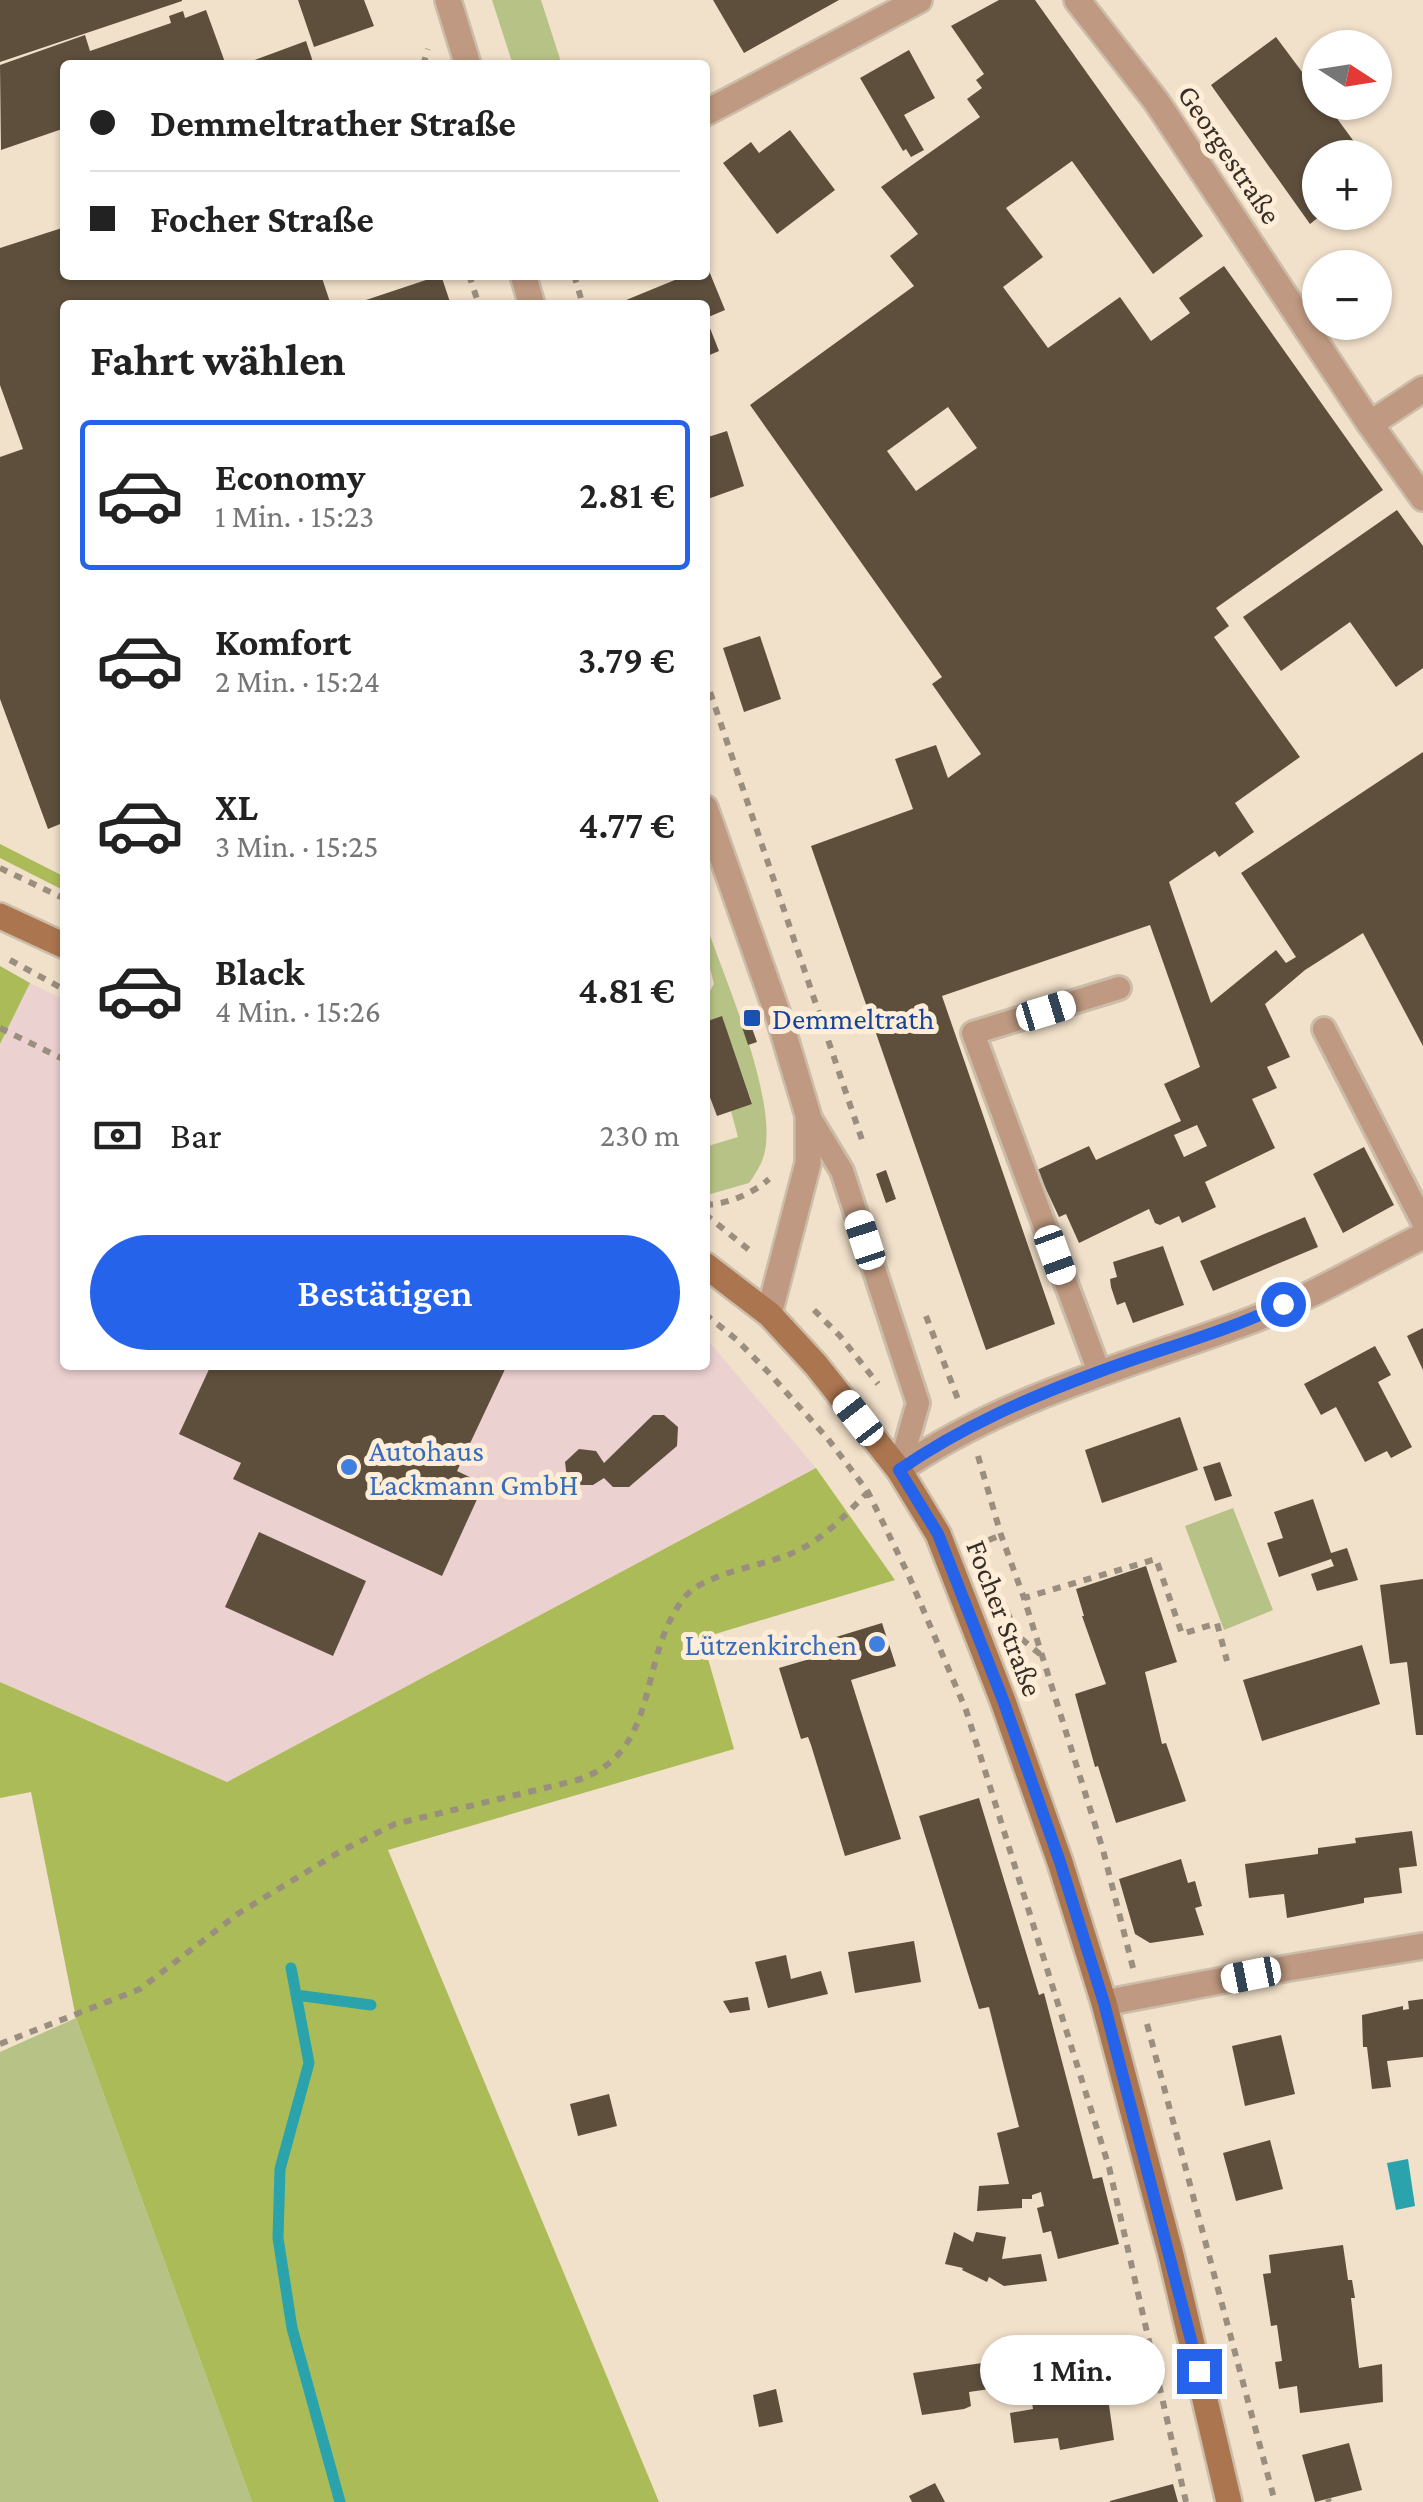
<!DOCTYPE html>
<html lang="de">
<meta charset="utf-8">
<style>
body{margin:0;font-family:"Crimson Pro",serif;background:#f6f6f6;color:#222;height:100vh;display:flex;flex-direction:column;font-size:38px;white-space:nowrap}
*{box-sizing:border-box;margin:0}
p{font-size:32px;color:#767676}
.icon{flex:none;width:55px;height:55px;fill:none;stroke:currentColor;stroke-width:2;stroke-linecap:round;stroke-linejoin:round}
.map{position:relative;flex:1;overflow:hidden}
.panel{position:absolute;left:60px;top:300px;width:650px;height:1070px;display:flex;flex-direction:column;background:#fff;border-radius:10px;box-shadow:0 2px 8px #0004}
.panel>*{flex:none}
.top-card{position:absolute;left:60px;top:60px;width:650px;height:220px;border-radius:10px;box-shadow:0 2px 8px #0004;display:grid;align-content:center;height:220px;padding:0 30px;background:#fff}
.needle{width:65px;rotate:102deg}
.tools{position:absolute;left:1302px;top:30px;display:grid;gap:20px}
.tools a{display:grid;place-items:center;width:90px;height:90px;border-radius:50%;background:#fff;box-shadow:0 2px 8px #0004;font-size:50px}
.end{position:absolute;width:45px;height:45px;margin:-22px;border:12px solid #2563eb;background:#fff;box-shadow:0 0 0 5px #fff}
.from{border-radius:50%}
.bubble{position:absolute;height:70px;border-radius:35px;background:#fff;box-shadow:0 2px 8px #0004;font-size:32px;font-weight:600;line-height:70px;text-align:center}
.car{position:absolute;width:30px;height:60px;margin:-30px -15px;border-radius:12px;box-shadow:0 0 8px 2px #0007;background:linear-gradient(#fff 24%,#345 0 40%,#fff 0 76%,#345 0 86%,#fff 0)}
.top-card b{display:flex;align-items:center;gap:35px;height:95px;font-size:38px}
.top-card b+b{border-top:2px solid #e0e0e0}
.top-card i{width:25px;height:25px;background:#222}
ul{padding:0;list-style:none}
li{display:flex;align-items:center;gap:30px;height:150px;margin:0 20px 15px;padding:0 10px;border:5px solid transparent;border-radius:10px}
li div{flex:1}
li b{display:block;font-size:38px}
li em{font-style:normal;font-weight:600}
li.on{border-color:#2563eb}
li>.icon{width:90px;height:90px;stroke-width:1.5}
h2{padding:0 30px;font-size:45px;line-height:120px}
.pay{display:flex;align-items:center;gap:25px;height:110px;padding:0 30px;font-size:38px}
.pay p{margin-inline-start:auto}
.primary-button{display:flex;gap:20px;margin-top:auto;padding:20px 30px}
.primary-button a{flex:1;height:115px;border-radius:60px;background:#2563eb;color:#fff;font-size:40px;font-weight:600;line-height:115px;text-align:center}
.map>svg:first-child{display:block}
.commercial{fill:#ecd1d1}
.green{fill:#b7c386}
.forest{fill:#aabb58}
.water{fill:#2aa3ac}
.lines{fill:none;stroke-linecap:round;stroke-linejoin:round}
.stream{stroke:#2aa3ac;stroke-width:11}
.building{fill:#5e4f3d;fill-rule:evenodd}
.service-casing{stroke:#ccbda9;stroke-width:28}
.minor-casing{stroke:#ccbda9;stroke-width:30}
.secondary-casing{stroke:#ccbda9;stroke-width:30}
.path{stroke:#9a8e7e;stroke-width:6;stroke-dasharray:8 8;stroke-linecap:butt}
.service{stroke:#bf9981;stroke-width:22}
.minor{stroke:#bf9981;stroke-width:25}
.secondary{stroke:#ab754f;stroke-width:25}
.route{stroke:#2563eb;stroke-width:12}
.transit-dot{fill:#1a4fb4;stroke:#ffedd7;stroke-width:4}
.shop-dot{fill:#3f7fe0;stroke:#ffedd7;stroke-width:4}
.labels{text-anchor:middle;dominant-baseline:central;stroke-width:10;stroke-linejoin:round;paint-order:stroke}
.street-label{font-size:30px;fill:#362f27;stroke:#ffedd7}
.transit-label{font-size:30px;fill:#164399;stroke:#ffedd7;text-anchor:start}
.shop-label{font-size:30px;fill:#366cbe;stroke:#ffedd7;text-anchor:start}
</style>
<div class="map">
<svg width="1423" height="2502" viewBox="0 0 1423 2502">
<rect width="100%" height="100%" fill="#f1e0ca"/>
<!-- commercial -->
<path class="commercial" d="M 30,983 L 65,1000 L 65,1365 L 705,1365 L 705,1337 L 816,1468 L 227,1782 L 0,1682 L 0,1044 Z"/>
<!-- green -->
<path class="green" d="M 492,0 L 541,0 L 562,65 L 513,65 Z
M 705,921 C 724,978 779,1100 764,1155 C 761,1166 755,1174 749,1183 L 707,1195 L 705,1147 L 738,1137 L 731,1111 L 752,1103 L 722,1017 L 705,1022 L 705,999 L 714,984 L 705,949 Z
M 1233,1508 L 1273,1610 L 1224,1630 L 1185,1526 Z
M 76,2018 L 252,2502 L 0,2502 L 0,2052 Z"/>
<!-- forest -->
<path class="forest" d="M 0,844 L 65,877 L 65,891 L 0,858 Z
M 0,966 L 30,983 L 0,1044 Z
M 816,1468 L 895,1580 L 702,1638 L 734,1749 L 388,1850 L 659,2502 L 252,2502 L 76,2018 L 31,1792 L 0,1798 L 0,1682 L 227,1782 Z"/>
<!-- water -->
<path class="water" d="M 1408,2159 L 1415,2206 L 1396,2210 L 1387,2163 Z"/>
<g class="lines">
<!-- stream -->
<path class="stream" d="M 291,1968 L 309,2063 L 280,2169 L 278,2238 L 292,2328 L 340,2502
M 296,1995 L 371,2005"/>
</g>
<!-- building -->
<path class="building" d="M 0,0 L 182,0 L 182,1 L 0,62 Z
M 298,0 L 364,0 L 374,26 L 314,47 Z
M 713,0 L 839,0 L 744,53 Z
M 999,0 L 1035,0 L 1203,236 L 1153,274 L 1072,161 L 1030,191 L 1006,208 L 1043,257 L 1003,287 L 1048,348 L 1120,297 L 1151,341 L 1190,313 L 1179,298 L 1224,266 L 1383,490 L 1216,608 L 1229,626 L 1214,637 L 1300,757 L 1235,803 L 1254,832 L 1219,857 L 1215,851 L 1169,882 L 1211,1003 L 1276,950 L 1286,963 L 1296,957 L 1241,873 L 1423,752 L 1423,1046 L 1363,933 L 1305,970 L 1265,1004 L 1290,1057 L 1267,1067 L 1277,1088 L 1252,1099 L 1275,1148 L 1205,1182 L 1216,1207 L 1182,1223 L 1179,1216 L 1160,1225 L 1155,1223 L 1149,1209 L 1079,1243 L 1066,1214 L 1059,1217 L 1037,1170 L 1089,1146 L 1096,1160 L 1181,1121 L 1164,1084 L 1200,1067 L 1150,925 L 942,996 L 1055,1324 L 986,1350 L 811,846 L 913,809 L 895,759 L 936,745 L 948,778 L 981,754 L 932,684 L 942,677 L 750,405 L 914,286 L 890,256 L 918,234 L 881,187 L 980,117 L 967,99 L 982,88 L 976,80 L 984,74 L 951,26 ZM 948,407 L 977,448 L 916,491 L 887,451 ZM 1197,1125 L 1207,1146 L 1184,1157 L 1174,1135 Z
M 206,10 L 226,65 L 65,65 L 65,128 L 1,150 L 0,65 L 85,35 L 90,51 L 171,23 L 169,16 L 183,11 L 185,18 Z
M 1276,37 L 1320,96 L 1320,102 L 1325,102 L 1366,158 L 1320,158 L 1320,212 L 1325,212 L 1310,224 L 1211,85 Z
M 306,41 L 314,65 L 253,65 L 252,61 Z
M 909,50 L 935,98 L 904,115 L 924,150 L 911,157 L 906,149 L 903,151 L 860,78 Z
M 790,130 L 835,190 L 777,234 L 723,163 L 751,142 L 759,153 Z
M 65,227 L 65,275 L 321,275 L 331,305 L 65,305 L 65,822 L 48,829 L 0,699 L 0,457 L 23,449 L 0,385 L 0,248 Z
M 705,261 L 725,310 L 706,318 L 719,351 L 705,357 L 705,305 L 614,305 L 687,275 L 705,275 Z
M 441,275 L 451,305 L 354,305 L 354,304 Z
M 727,431 L 744,486 L 705,500 L 705,438 Z
M 1397,510 L 1423,546 L 1423,668 L 1396,687 L 1350,622 L 1281,671 L 1243,617 Z
M 760,636 L 781,699 L 744,712 L 723,648 Z
M 722,1016 L 752,1104 L 717,1116 L 705,1084 L 705,1022 Z
M 749,1020 L 757,1042 L 748,1045 L 741,1024 Z
M 1364,1147 L 1394,1205 L 1343,1233 L 1313,1174 Z
M 886,1170 L 896,1199 L 886,1203 L 876,1174 Z
M 1305,1217 L 1318,1247 L 1213,1291 L 1200,1261 Z
M 1163,1246 L 1184,1305 L 1133,1323 L 1125,1302 L 1117,1305 L 1111,1287 L 1110,1279 L 1117,1277 L 1113,1262 Z
M 1423,1328 L 1423,1370 L 1407,1336 Z
M 1375,1346 L 1391,1375 L 1378,1382 L 1412,1447 L 1391,1458 L 1387,1451 L 1365,1462 L 1336,1407 L 1321,1415 L 1304,1384 Z
M 211,1365 L 507,1365 L 457,1471 L 484,1484 L 442,1576 L 233,1479 L 241,1463 L 179,1434 Z
M 653,1415 L 664,1415 L 678,1427 L 677,1446 L 629,1487 L 613,1487 L 604,1478 L 593,1485 L 581,1485 L 567,1478 L 565,1462 L 579,1449 L 596,1451 L 604,1463 Z
M 1180,1417 L 1198,1470 L 1102,1503 L 1085,1450 Z
M 1220,1462 L 1232,1496 L 1215,1501 L 1203,1467 Z
M 1313,1499 L 1331,1553 L 1347,1548 L 1358,1580 L 1317,1591 L 1311,1574 L 1334,1566 L 1331,1559 L 1279,1577 L 1267,1543 L 1283,1538 L 1274,1512 Z
M 259,1532 L 366,1581 L 333,1656 L 225,1607 Z
M 1146,1566 L 1177,1662 L 1145,1672 L 1162,1744 L 1166,1743 L 1186,1801 L 1116,1823 L 1098,1766 L 1095,1767 L 1075,1694 L 1106,1684 L 1082,1616 L 1084,1616 L 1076,1589 Z
M 1423,1579 L 1423,1735 L 1416,1735 L 1407,1662 L 1390,1664 L 1380,1585 Z
M 882,1623 L 896,1666 L 851,1680 L 901,1839 L 845,1856 L 811,1745 L 808,1737 L 801,1739 L 779,1668 L 840,1650 L 836,1637 Z
M 1362,1645 L 1380,1704 L 1262,1741 L 1243,1680 Z
M 979,1798 L 1039,1995 L 1044,1993 L 1093,2179 L 1102,2177 L 1119,2244 L 1058,2259 L 1051,2231 L 1043,2233 L 1037,2208 L 1044,2206 L 1041,2192 L 1032,2195 L 1032,2199 L 1022,2199 L 1022,2208 L 977,2211 L 979,2186 L 1009,2184 L 997,2133 L 1019,2127 L 989,2007 L 979,2009 L 919,1816 Z
M 1412,1831 L 1417,1866 L 1399,1868 L 1402,1893 L 1364,1898 L 1364,1903 L 1287,1918 L 1284,1894 L 1249,1898 L 1245,1864 L 1318,1854 L 1318,1848 L 1356,1843 L 1355,1838 Z
M 1181,1859 L 1188,1883 L 1195,1881 L 1202,1906 L 1195,1908 L 1204,1935 L 1150,1943 L 1135,1934 L 1119,1879 Z
M 914,1941 L 921,1982 L 855,1993 L 848,1952 Z
M 786,1955 L 791,1979 L 821,1971 L 828,1994 L 768,2008 L 755,1962 Z
M 748,1997 L 750,2010 L 730,2013 L 723,2001 Z
M 1423,1999 L 1423,2057 L 1387,2061 L 1391,2087 L 1372,2089 L 1367,2047 L 1363,2047 L 1362,2015 L 1403,2006 L 1403,2010 L 1409,2009 L 1408,2001 Z
M 1281,2035 L 1295,2094 L 1245,2106 L 1232,2046 Z
M 609,2094 L 617,2126 L 578,2136 L 570,2104 Z
M 1270,2140 L 1283,2189 L 1236,2201 L 1223,2153 Z
M 954,2232 L 973,2242 L 976,2232 L 1006,2237 L 1002,2259 L 1041,2254 L 1047,2281 L 1004,2286 L 989,2277 L 987,2282 L 962,2270 L 963,2268 L 945,2264 Z
M 1343,2245 L 1348,2280 L 1352,2280 L 1355,2298 L 1351,2298 L 1359,2368 L 1382,2364 L 1383,2402 L 1300,2413 L 1297,2386 L 1279,2389 L 1275,2362 L 1282,2361 L 1277,2325 L 1271,2326 L 1263,2274 L 1271,2273 L 1269,2255 Z
M 1017,2358 L 1021,2381 L 1011,2383 L 1011,2386 L 969,2392 L 971,2406 L 964,2409 L 922,2415 L 913,2373 Z
M 1053,2386 L 1055,2405 L 1108,2398 L 1114,2440 L 1060,2450 L 1058,2438 L 1014,2443 L 1010,2413 L 1033,2409 L 1030,2389 Z
M 776,2389 L 783,2422 L 759,2427 L 753,2395 Z
M 1349,2443 L 1362,2490 L 1315,2502 L 1302,2455 Z
M 935,2483 L 945,2502 L 912,2502 L 909,2496 Z
M 1173,2484 L 1178,2502 L 1110,2502 L 1110,2501 Z"/>
<g class="lines">
<defs>
<path id="service" d="M 1324,1029 L 1423,1222
M 808,1115 L 842,1171 L 918,1403 L 899,1470
M 1099,1372 L 973,1033 L 1119,988"/>
<path id="minor" d="M 448,0 L 468,65
M 1077,0 L 1156,101 L 1370,424 L 1423,498
M 705,113 L 919,0
M 523,275 L 532,305
M 1370,424 L 1423,389
M 705,808 L 779,1018 L 808,1115 L 808,1163 L 769,1314
M 899,1470 C 1004,1398 1126,1366 1244,1323 C 1302,1302 1367,1264 1423,1236
M 1104,2003 L 1288,1968 L 1423,1946"/>
<path id="secondary" d="M 0,916 L 65,946
M 705,1265 L 769,1314 L 816,1365 L 899,1470 L 938,1534 L 1003,1701 L 1060,1862 L 1104,2003 L 1171,2255 L 1229,2502"/>
</defs>
<!-- service casing -->
<use href="#service" class="service-casing"/>
<!-- minor casing -->
<use href="#minor" class="minor-casing"/>
<!-- secondary casing -->
<use href="#secondary" class="secondary-casing"/>
<!-- path -->
<path class="path" d="M 423,65 L 428,49
M 469,275 L 479,305
M 574,275 L 583,305
M 705,677 L 862,1140
M 0,868 L 65,899
M 10,960 L 65,990
M 0,1028 L 65,1060
M 705,1205 C 728,1204 752,1194 769,1179
M 705,1214 L 754,1254
M 814,1310 L 840,1336 L 878,1384
M 705,1314 L 737,1340 L 769,1373 L 828,1439 L 868,1492 L 908,1574 L 966,1710 L 1109,2167 L 1186,2502
M 926,1316 L 959,1402
M 978,1456 L 1001,1535 L 1024,1598
M 974,1546 L 1001,1535
M 1007,1611 L 1017,1635 L 1041,1655
M 1133,1968 L 1103,1850 L 1024,1598 L 1156,1559 L 1182,1634 L 1217,1623 L 1227,1661
M 1147,2024 L 1275,2502
M 0,2044 L 140,1989 L 239,1913 L 341,1851 L 395,1824 L 574,1781 C 663,1755 636,1659 684,1598 C 704,1572 767,1566 797,1551 C 825,1538 846,1514 868,1492
M 1328,2499 L 1329,2502"/>
<!-- service -->
<use href="#service" class="service"/>
<!-- minor -->
<use href="#minor" class="minor"/>
<!-- secondary -->
<use href="#secondary" class="secondary"/>
</g>
<g class="lines">
<!-- route -->
<path class="route" d="M 1199,2371 L 1104,2003 L 1060,1862 L 1003,1700 L 938,1534 L 899,1470 C 961,1427 1030,1397 1101,1371 C 1162,1348 1225,1333 1283,1304"/>
</g>
<!-- markers -->
<rect class="transit-dot" x="742" y="1008" width="20" height="20" rx="5"/>
<g class="shop-dot">
<circle cx="349" cy="1467" r="10"/>
<circle cx="877" cy="1644" r="10"/>
</g>
<g class="labels">
<!-- street labels -->
<g class="street-label">
<text transform="translate(1230 154) rotate(56)">Georgestraße</text>
<text transform="translate(1005 1618) rotate(69)">Focher Straße</text>
</g>
<!-- transit labels -->
<g class="transit-label">
<text x="772" y="1018">Demmeltrath</text>
</g>
<!-- shop labels -->
<g class="shop-label">
<text x="369" y="1450">Autohaus<tspan x="369" dy="34">Lackmann GmbH</tspan></text>
<text x="857" y="1644" text-anchor="end">Lützenkirchen</text>
</g>
</g>
</svg>
<div class="tools">
<a><svg class="needle" viewBox="-14 -14 28 28"><path d="M0-13l5 13h-10z" fill="#e53935"/><path d="M0 13l5-13h-10z" fill="#767676"/></svg></a>
<a>+</a>
<a>−</a>
</div>
<i class="end from" style="left:1283px;top:1304px"></i>
<i class="end" style="left:1199px;top:2371px"></i>
<div class="bubble" style="left:980px;top:2335px;width:185px">1 Min.</div>
<i class="car" style="left:1046px;top:1011px;rotate:73deg"></i>
<i class="car" style="left:865px;top:1240px;rotate:342deg"></i>
<i class="car" style="left:1055px;top:1255px;rotate:160deg"></i>
<i class="car" style="left:858px;top:1418px;rotate:322deg"></i>
<i class="car" style="left:1251px;top:1975px;rotate:259deg"></i>
<div class="top-card">
<b><i class="from"></i>Demmeltrather Straße</b>
<b><i></i>Focher Straße</b>
</div>
<section class="panel">
<h2>Fahrt wählen</h2>
<ul>
<li class="on"><svg class="icon" aria-label="car" viewBox="0 0 24 24"><path d="M5 17H2v-5l4-1 3-4h7l3 4 3 1v5h-3M9 17h6M6 11h13"/><circle cx="7" cy="17" r="2"/><circle cx="17" cy="17" r="2"/></svg><div><b>Economy</b><p>1 Min. · 15:23</p></div><em>2.81 €</em></li>
<li><svg class="icon" aria-label="car" viewBox="0 0 24 24"><path d="M5 17H2v-5l4-1 3-4h7l3 4 3 1v5h-3M9 17h6M6 11h13"/><circle cx="7" cy="17" r="2"/><circle cx="17" cy="17" r="2"/></svg><div><b>Komfort</b><p>2 Min. · 15:24</p></div><em>3.79 €</em></li>
<li><svg class="icon" aria-label="car" viewBox="0 0 24 24"><path d="M5 17H2v-5l4-1 3-4h7l3 4 3 1v5h-3M9 17h6M6 11h13"/><circle cx="7" cy="17" r="2"/><circle cx="17" cy="17" r="2"/></svg><div><b>XL</b><p>3 Min. · 15:25</p></div><em>4.77 €</em></li>
<li><svg class="icon" aria-label="car" viewBox="0 0 24 24"><path d="M5 17H2v-5l4-1 3-4h7l3 4 3 1v5h-3M9 17h6M6 11h13"/><circle cx="7" cy="17" r="2"/><circle cx="17" cy="17" r="2"/></svg><div><b>Black</b><p>4 Min. · 15:26</p></div><em>4.81 €</em></li>
</ul>
<div class="pay"><svg class="icon" aria-label="cash" viewBox="0 0 24 24"><path d="M3 7h18v10H3z"/><circle cx="12" cy="12" r="2"/></svg>Bar<p>230 m</p></div>
<div class="primary-button"><a>Bestätigen</a></div>
</section>
</div>
